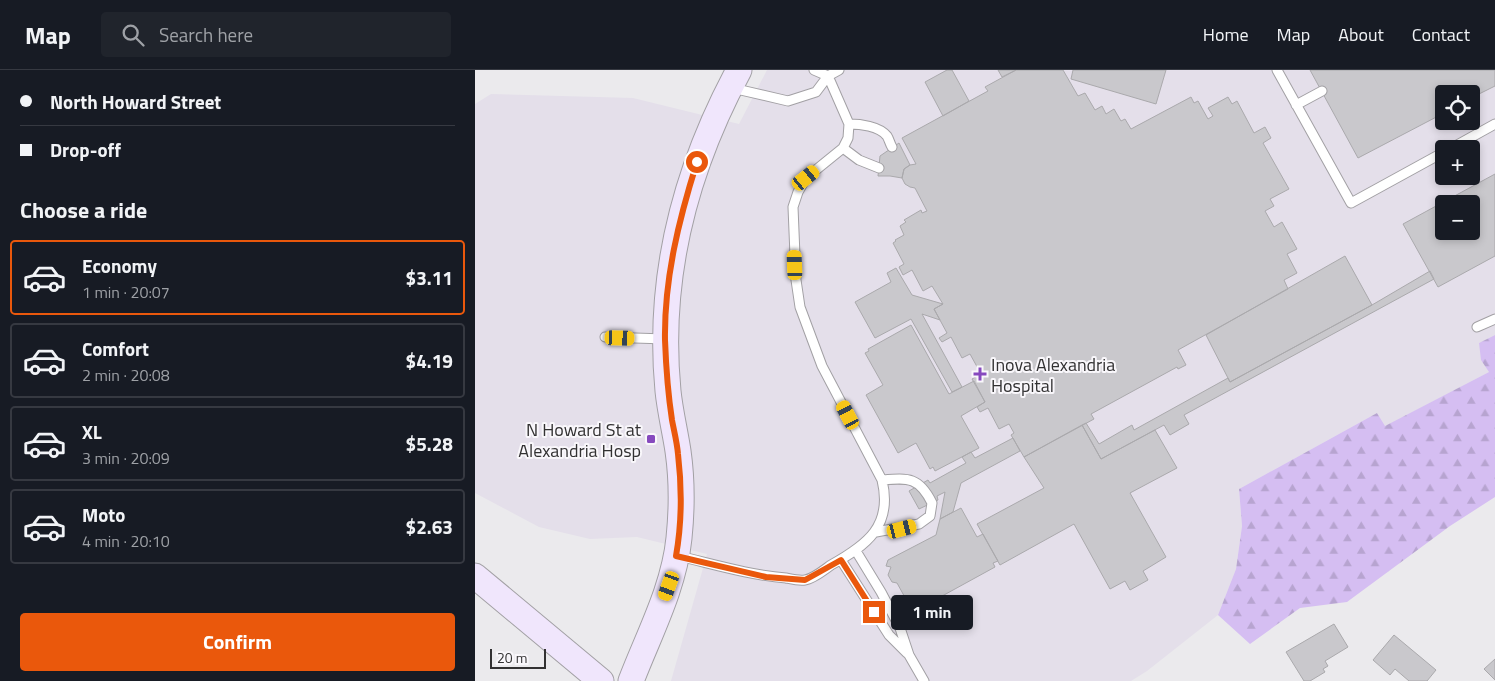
<!DOCTYPE html>
<meta charset="utf-8">
<style>
body{margin:0;font-family:"Titillium Web",sans-serif;background:#20242c;color:#f1f3f6;height:100vh;display:flex;flex-direction:column;font-size:19px;white-space:nowrap}
*{box-sizing:border-box;margin:0}
p{font-size:16px;color:#9ea1a6}
.icon{flex:none;width:28px;height:28px;fill:none;stroke:currentColor;stroke-width:2;stroke-linecap:round;stroke-linejoin:round}
.map{position:relative;flex:1;overflow:hidden}
.drawer{display:flex;flex-direction:column;background:#171b24;width:475px}
.drawer>*{flex:none}
.guide{display:grid;align-content:center;height:110px;padding:0 20px;background:#171b24}
.controls{position:absolute;left:960px;top:15px;display:grid;gap:10px}
.controls a{display:grid;place-items:center;width:45px;height:45px;border-radius:5px;background:#171b24;box-shadow:0 2px 8px #0003;font-size:25px}
.scale{position:absolute;left:15px;bottom:12px;width:56px;box-sizing:border-box;padding-left:5px;border:2px solid #323132;border-top:0;font-size:14px;line-height:18px;white-space:nowrap;color:#323132;-webkit-text-stroke:4px #f9f7fb;paint-order:stroke}
.end{position:absolute;width:22px;height:22px;margin:-11px;border:6px solid #ea580c;background:#fff;box-shadow:0 0 0 2px #fff}
.from{border-radius:50%}
.bubble{position:absolute;height:35px;border-radius:5px;background:#171b24;box-shadow:0 2px 8px #0003;font-size:16px;font-weight:700;line-height:35px;text-align:center}
.car{position:absolute;width:15px;height:30px;margin:-15px -8px;border-radius:6px;box-shadow:0 0 4px 1px #0007;background:linear-gradient(#f5c518 24%,#345 0 40%,#f5c518 0 76%,#345 0 86%,#f5c518 0)}
.guide b{display:flex;align-items:center;gap:18px;height:48px;font-size:19px}
.guide b+b{border-top:1px solid #363941}
.guide i{width:12px;height:12px;background:#f1f3f6}
ul{padding:0;list-style:none}
li{display:flex;align-items:center;gap:15px;height:75px;margin:0 10px 8px;padding:0 10px;border:2px solid #363941;border-radius:5px}
li div{flex:1}
li b{display:block;font-size:19px}
li em{font-style:normal;font-weight:700}
li.current{border-color:#ea580c}
li>.icon{width:45px;height:45px;stroke-width:1.5}
h2{padding:0 20px;font-size:22px;line-height:60px}
.action{display:flex;gap:10px;margin-top:auto;padding:10px 20px}
.action a{flex:1;height:58px;border-radius:5px;background:#ea580c;color:#fff;font-size:20px;font-weight:700;line-height:58px;text-align:center}
header{display:flex;align-items:center;gap:30px;box-sizing:border-box;height:70px;padding:0 25px;background:#171b24;border-bottom:1px solid #363941}
header strong{font-size:24px}
nav{display:flex;gap:28px;margin-inline-start:auto;font-size:18px}
.search{width:350px;height:45px;background:#20242c;display:flex;align-items:center;gap:12px;box-sizing:border-box;padding:0 18px;border-radius:5px;color:#9ea1a6;font-size:19px}
main{display:flex;flex:1;min-height:0}
.map>svg:first-child{display:block}
.built{fill:#e4dfea;fill-rule:evenodd}
.forest{fill:url(#forest-firs)}
.building{fill:#c9c8cc;stroke:#aaa9ac;fill-rule:evenodd}
.lines{fill:none;stroke-linecap:round;stroke-linejoin:round}
.lane-casing{stroke:#a2a0a4;stroke-width:11}
.secondary-casing{stroke:#a2a0a4;stroke-width:27}
.lane{stroke:#fff;stroke-width:9}
.secondary{stroke:#f0e6fc;stroke-width:25}
.route{stroke:#ea580c;stroke-width:6}
.poi-dot{fill:#8649be;stroke:#f9f7fb;stroke-width:2}
.labels{text-anchor:middle;dominant-baseline:central;stroke-width:4;stroke-linejoin:round;paint-order:stroke}
.poi-label{font-size:18px;fill:#323132;stroke:#f9f7fb;text-anchor:start}
</style>
<header>
<strong>Map</strong>
<div class="search"><svg class="icon" aria-label="search" viewBox="0 0 24 24"><circle cx="10" cy="10" r="6"/><path d="M15 15l6 6"/></svg>Search here</div>
<nav><a>Home</a><a>Map</a><a>About</a><a>Contact</a></nav>
</header>
<main>
<section class="drawer">
<div class="guide">
<b><i class="from"></i>North Howard Street</b>
<b><i></i>Drop-off</b>
</div>
<h2>Choose a ride</h2>
<ul>
<li class="current"><svg class="icon" aria-label="car" viewBox="0 0 24 24"><path d="M5 17H2v-5l4-1 3-4h7l3 4 3 1v5h-3M9 17h6M6 11h13"/><circle cx="7" cy="17" r="2"/><circle cx="17" cy="17" r="2"/></svg><div><b>Economy</b><p>1 min · 20:07</p></div><em>$3.11</em></li>
<li><svg class="icon" aria-label="car" viewBox="0 0 24 24"><path d="M5 17H2v-5l4-1 3-4h7l3 4 3 1v5h-3M9 17h6M6 11h13"/><circle cx="7" cy="17" r="2"/><circle cx="17" cy="17" r="2"/></svg><div><b>Comfort</b><p>2 min · 20:08</p></div><em>$4.19</em></li>
<li><svg class="icon" aria-label="car" viewBox="0 0 24 24"><path d="M5 17H2v-5l4-1 3-4h7l3 4 3 1v5h-3M9 17h6M6 11h13"/><circle cx="7" cy="17" r="2"/><circle cx="17" cy="17" r="2"/></svg><div><b>XL</b><p>3 min · 20:09</p></div><em>$5.28</em></li>
<li><svg class="icon" aria-label="car" viewBox="0 0 24 24"><path d="M5 17H2v-5l4-1 3-4h7l3 4 3 1v5h-3M9 17h6M6 11h13"/><circle cx="7" cy="17" r="2"/><circle cx="17" cy="17" r="2"/></svg><div><b>Moto</b><p>4 min · 20:10</p></div><em>$2.63</em></li>
</ul>
<div class="action"><a>Confirm</a></div>
</section>
<div class="map">
<svg width="1020" height="611" viewBox="0 0 1020 611">
<defs>
<pattern id="forest-firs" width="22" height="20" patternUnits="userSpaceOnUse" patternTransform="scale(1.25)"><rect width="22" height="20" fill="#d5bef2"/><path d="M5 1l3.5 6h-7zM16 11l3.5 6h-7z" fill="#b7a4d0"/></pattern>
</defs>
<rect width="100%" height="100%" fill="#ebeaed"/>
<!-- built -->
<path class="built" d="M 292,0 L 1020,0 L 1020,265 L 1004,273 L 1014,302 L 909,357 L 902,343 L 764,419 L 767,456 L 761,499 L 743,545 L 672,601 L 656,611 L 196,611 L 232,484 L 162,467 L 115,469 L 64,457 L 0,423 L 0,34 L 16,24 L 158,28 L 264,54 ZM 969,24 L 996,24 L 996,51 L 969,51 ZM 969,79 L 996,79 L 996,106 L 969,106 ZM 969,134 L 996,134 L 996,161 L 969,161 Z"/>
<!-- forest -->
<path class="forest" d="M 1020,265 L 1020,427 L 975,456 L 872,532 L 825,538 L 775,574 L 743,545 L 761,499 L 767,456 L 764,419 L 902,343 L 910,356 L 1014,302 L 1006,290 L 1004,273 Z"/>
<!-- building -->
<path class="building" d="M 472,0 L 477,0 L 494,31 L 468,46 L 450,12 Z
M 523,0 L 541,0 L 527,7 Z
M 541,0 L 588,0 L 603,26 L 610,23 L 620,40 L 627,36 L 631,44 L 639,39 L 646,51 L 650,49 L 656,59 L 716,27 L 719,33 L 723,31 L 733,49 L 738,46 L 733,38 L 753,27 L 757,34 L 762,31 L 779,63 L 790,57 L 796,68 L 788,73 L 814,119 L 795,129 L 799,136 L 790,141 L 799,157 L 807,152 L 822,179 L 812,184 L 822,203 L 809,210 L 813,219 L 703,280 L 711,295 L 703,299 L 702,297 L 616,344 L 619,349 L 549,387 L 536,365 L 539,363 L 534,354 L 524,359 L 513,338 L 505,342 L 502,337 L 510,332 L 497,309 L 506,304 L 495,284 L 487,288 L 476,267 L 467,272 L 464,268 L 472,263 L 459,239 L 468,234 L 457,216 L 448,221 L 437,200 L 428,205 L 424,197 L 429,194 L 418,173 L 421,171 L 420,170 L 429,165 L 425,156 L 431,152 L 429,150 L 446,140 L 447,143 L 452,141 L 440,118 L 435,117 L 430,114 L 427,108 L 429,99 L 435,95 L 441,94 L 427,68 L 513,21 L 510,17 Z
M 598,0 L 691,0 L 681,34 L 596,9 Z
M 835,0 L 1020,0 L 1020,16 L 996,28 L 996,24 L 969,24 L 969,43 L 883,88 Z
M 424,73 L 435,95 L 429,99 L 427,108 L 415,106 L 403,106 L 405,86 Z
M 1020,104 L 1020,186 L 963,217 L 928,154 ZM 969,134 L 996,134 L 996,161 L 969,161 Z
M 870,186 L 897,235 L 755,312 L 731,265 Z
M 421,198 L 437,225 L 468,234 L 459,239 L 465,250 L 447,244 L 487,317 L 477,322 L 436,249 L 400,268 L 380,232 L 416,212 L 412,203 Z
M 955,201 L 959,209 L 709,345 L 714,354 L 695,365 L 689,355 L 626,389 L 607,355 L 611,353 L 624,374 L 657,355 L 659,360 L 753,308 L 755,312 L 897,235 Z
M 436,255 L 474,324 L 499,311 L 510,332 L 486,346 L 504,378 L 460,401 L 458,397 L 455,399 L 441,373 L 423,383 L 391,325 L 408,315 L 390,283 L 394,281 L 393,279 Z
M 607,355 L 626,389 L 680,360 L 702,398 L 655,423 L 691,487 L 668,501 L 673,510 L 655,520 L 650,511 L 635,519 L 599,454 L 525,495 L 502,454 L 569,418 L 549,387 Z
M 538,368 L 545,381 L 486,413 L 478,442 L 465,449 L 470,422 L 462,426 L 463,430 L 444,439 L 434,421 L 453,410 L 455,413 L 491,393 L 487,387 L 496,382 L 500,388 Z
M 486,438 L 502,467 L 508,464 L 523,491 L 518,493 L 520,497 L 438,542 L 422,513 L 417,512 L 413,505 L 416,497 L 411,496 L 413,490 L 461,465 L 465,449 Z
M 859,554 L 873,577 L 850,591 L 853,596 L 848,599 L 850,602 L 835,611 L 829,611 L 811,582 Z
M 919,565 L 961,600 L 952,611 L 934,611 L 920,599 L 915,605 L 898,590 Z
M 1020,589 L 1020,610 L 1009,599 Z"/>
<g class="lines">
<defs>
<path id="lane" d="M 339,0 L 353,6
M 802,0 L 876,133 L 969,82
M 257,18 L 313,31 L 341,22 L 353,6 L 364,0
M 821,35 L 847,21
M 374,54 C 385,54 404,56 412,66 C 414,69 415,74 417,77
M 368,78 L 384,90 L 404,98
M 975,79 L 1020,54
M 1002,257 L 1020,249
M 130,267 L 190,269
M 401,462 L 444,454 L 455,446 L 457,433 C 444,407 434,408 407,410
M 381,481 L 406,522 L 425,558 L 434,585 L 449,611
M 203,486 C 238,494 274,505 311,508 C 316,509 324,511 330,510 C 338,509 349,500 356,495 C 392,475 418,456 407,410 L 347,296 L 325,237 L 321,210 L 318,137 L 323,122 L 331,108 L 368,78 L 373,68 L 374,54 L 353,6
M 366,490 L 414,565 L 432,583"/>
<path id="secondary" d="M 0,506 L 126,611
M 156,611 C 174,564 199,518 204,468 C 207,439 207,409 203,381 C 200,361 195,341 193,321 C 182,207 210,100 264,0"/>
</defs>
<!-- lane casing -->
<use href="#lane" class="lane-casing"/>
<!-- secondary casing -->
<use href="#secondary" class="secondary-casing"/>
<!-- lane -->
<use href="#lane" class="lane"/>
<!-- secondary -->
<use href="#secondary" class="secondary"/>
</g>
<g class="lines">
<!-- route -->
<path class="route" d="M 222,92 C 204,149 189,209 190,270 C 191,297 193,324 197,350 C 199,361 202,372 203,384 C 207,418 207,452 201,486 L 291,507 L 330,510 L 366,490 L 399,542"/>
</g>
<!-- markers -->
<g class="poi-dot">
<path d="M502.5 296.5h5v5h5v5h-5v5h-5v-5h-5v-5h5z"/>
<rect x="171" y="364" width="10" height="10" rx="2.5"/>
</g>
<g class="labels">
<!-- poi labels -->
<g class="poi-label">
<text x="516" y="294">Inova Alexandria<tspan x="516" dy="21">Hospital</tspan></text>
<text x="166" y="359" text-anchor="end">N Howard St at<tspan x="166" dy="21">Alexandria Hosp</tspan></text>
</g>
</g>
</svg>
<div class="controls">
<a><svg class="icon" aria-label="locate" viewBox="0 0 24 24"><circle cx="12" cy="12" r="6"/><path d="M12 2v4M12 18v4M2 12h4M18 12h4"/></svg></a>
<a>+</a>
<a>−</a>
</div>
<div class="scale">20 m</div>
<i class="end from" style="left:222px;top:92px"></i>
<i class="end" style="left:399px;top:542px"></i>
<div class="bubble" style="left:416px;top:525px;width:82px">1 min</div>
<i class="car" style="left:331px;top:108px;rotate:51deg"></i>
<i class="car" style="left:320px;top:195px;rotate:358deg"></i>
<i class="car" style="left:145px;top:268px;rotate:92deg"></i>
<i class="car" style="left:373px;top:345px;rotate:332deg"></i>
<i class="car" style="left:427px;top:459px;rotate:76deg"></i>
<i class="car" style="left:194px;top:516px;rotate:200deg"></i>
</div>
</main>
